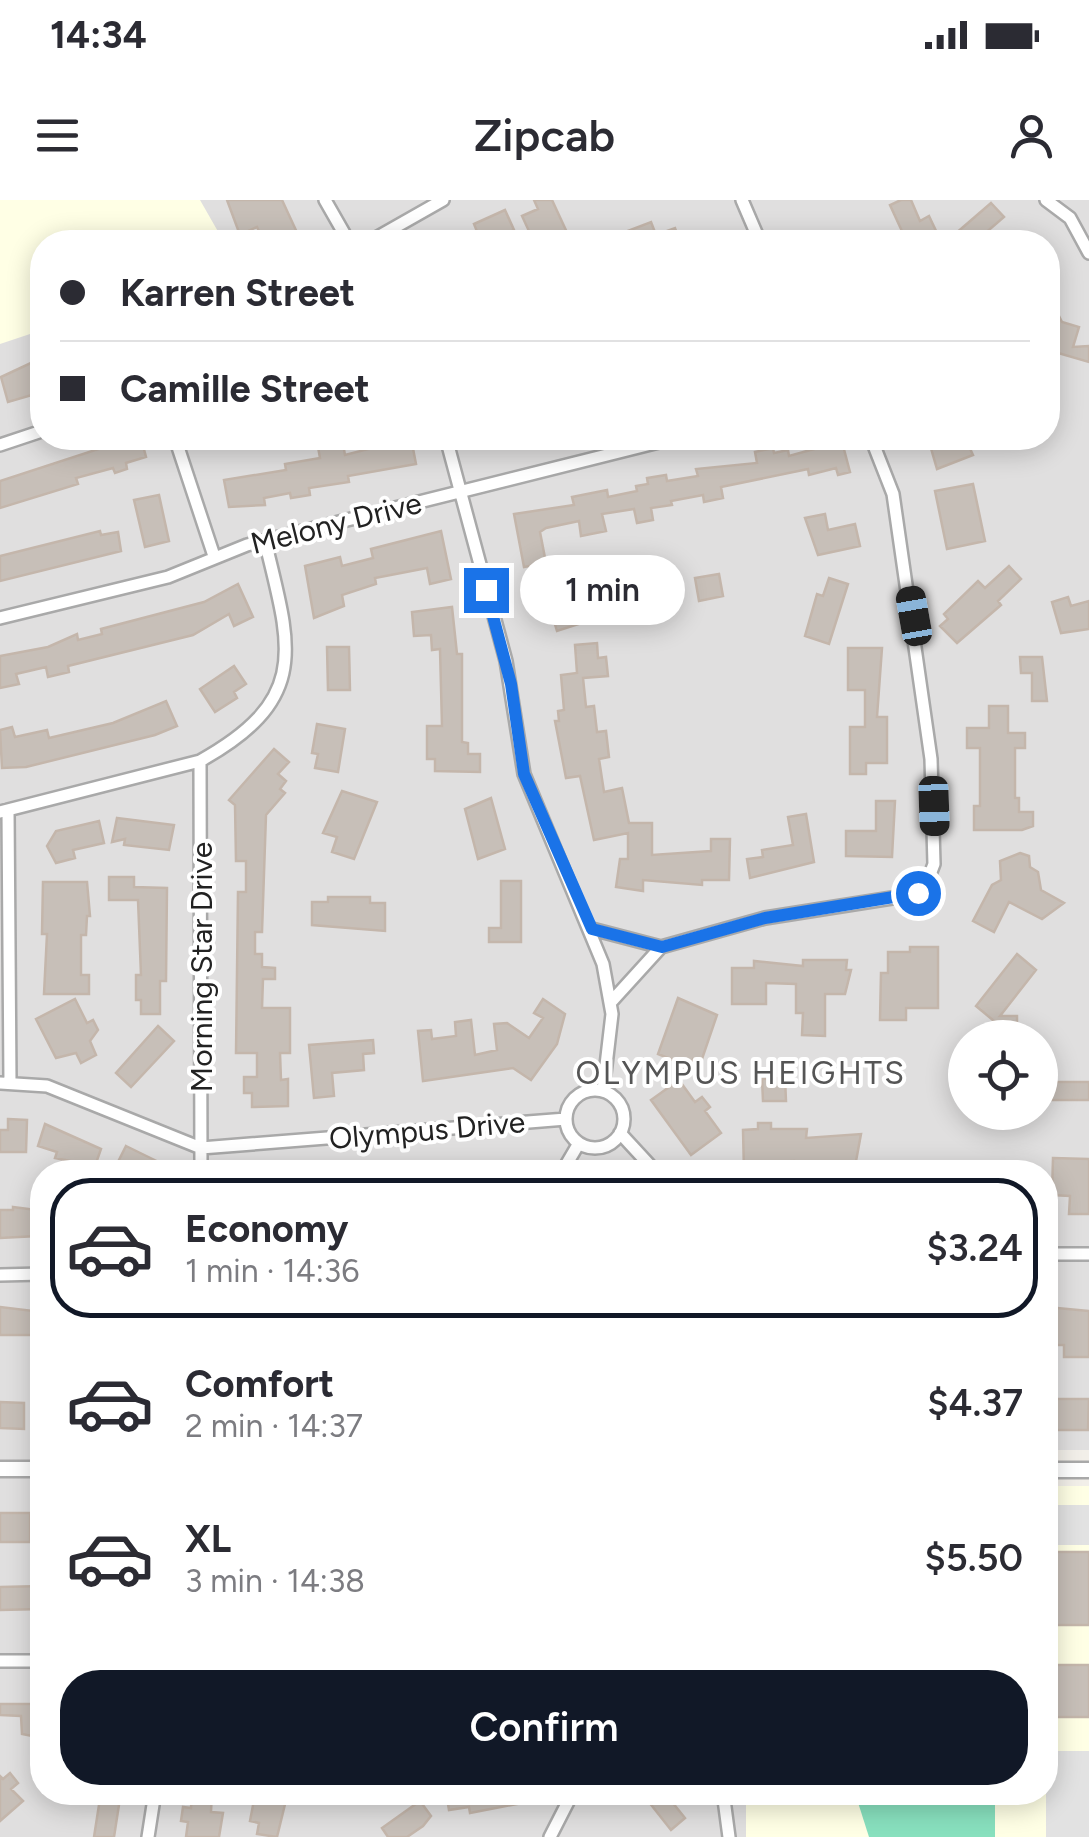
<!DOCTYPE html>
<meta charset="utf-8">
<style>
body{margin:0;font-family:Figtree,sans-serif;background:#f2f2f3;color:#2b2b33;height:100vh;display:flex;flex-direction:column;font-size:38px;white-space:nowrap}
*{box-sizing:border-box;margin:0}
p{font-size:32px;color:#7c7c81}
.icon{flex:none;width:55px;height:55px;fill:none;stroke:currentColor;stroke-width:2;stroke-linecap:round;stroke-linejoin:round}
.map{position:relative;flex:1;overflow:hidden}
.sheet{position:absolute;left:30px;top:960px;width:1028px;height:645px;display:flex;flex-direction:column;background:#fff;border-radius:40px;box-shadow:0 5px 25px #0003}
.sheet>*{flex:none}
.hud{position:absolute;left:30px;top:30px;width:1030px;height:220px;border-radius:40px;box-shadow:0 5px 25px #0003;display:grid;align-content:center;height:220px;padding:0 30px;background:#fff}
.tools{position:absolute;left:948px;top:820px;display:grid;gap:20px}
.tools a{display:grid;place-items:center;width:110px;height:110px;border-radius:50%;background:#fff;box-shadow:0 5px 25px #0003;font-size:50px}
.end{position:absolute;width:45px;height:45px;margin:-22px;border:12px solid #1a73e8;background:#fff;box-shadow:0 0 0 5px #fff}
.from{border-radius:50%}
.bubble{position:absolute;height:70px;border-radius:35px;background:#fff;box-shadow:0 5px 25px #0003;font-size:32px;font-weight:600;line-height:70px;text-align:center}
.car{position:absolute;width:30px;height:60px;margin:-30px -15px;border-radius:12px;box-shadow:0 0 8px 2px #0007;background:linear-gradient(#222 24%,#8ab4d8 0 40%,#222 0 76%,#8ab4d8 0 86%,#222 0)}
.hud b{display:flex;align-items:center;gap:35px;height:95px;font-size:38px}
.hud b+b{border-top:2px solid #e1e1e2}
.hud i{width:25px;height:25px;background:#2b2b33}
ul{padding:18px 0 0;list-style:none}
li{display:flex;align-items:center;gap:30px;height:140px;margin:0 20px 15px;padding:0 10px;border:5px solid transparent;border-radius:40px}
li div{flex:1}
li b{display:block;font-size:38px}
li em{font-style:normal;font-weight:600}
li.active{border-color:#111827}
li>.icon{width:90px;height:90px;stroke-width:1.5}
.cta{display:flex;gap:20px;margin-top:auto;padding:20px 30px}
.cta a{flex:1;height:115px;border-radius:40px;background:#111827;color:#fff;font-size:40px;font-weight:600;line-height:115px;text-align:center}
.status{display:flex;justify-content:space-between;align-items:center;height:70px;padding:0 50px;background:#fff;direction:ltr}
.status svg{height:28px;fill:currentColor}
header{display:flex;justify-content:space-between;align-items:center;height:130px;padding:0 30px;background:#fff;font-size:45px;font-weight:600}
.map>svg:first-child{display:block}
.residential{fill:#e0dfdf;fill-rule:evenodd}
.education{fill:#ffffe5}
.pitch{fill:#88e0be}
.parking{fill:#e2e2e2}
.building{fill:#c7bfb8;stroke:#c4b6ab;stroke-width:2.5}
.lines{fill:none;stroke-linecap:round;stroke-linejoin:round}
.minor-casing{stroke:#a9a9a9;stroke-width:16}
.tertiary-casing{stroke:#a9a9a9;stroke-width:19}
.minor{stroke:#fff;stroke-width:11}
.tertiary{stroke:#fff;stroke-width:14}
.route{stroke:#1a73e8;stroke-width:12}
.labels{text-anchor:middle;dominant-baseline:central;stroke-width:8;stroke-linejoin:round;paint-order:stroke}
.street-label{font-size:30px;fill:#222;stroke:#fff}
.neighbourhood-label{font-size:32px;letter-spacing:2.5px;fill:#555;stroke:#fff}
</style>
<div class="status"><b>14:34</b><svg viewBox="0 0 49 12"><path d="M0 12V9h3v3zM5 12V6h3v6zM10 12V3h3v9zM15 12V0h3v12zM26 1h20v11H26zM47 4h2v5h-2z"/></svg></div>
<header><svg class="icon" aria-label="menu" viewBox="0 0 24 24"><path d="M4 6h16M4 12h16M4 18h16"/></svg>Zipcab<svg class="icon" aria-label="person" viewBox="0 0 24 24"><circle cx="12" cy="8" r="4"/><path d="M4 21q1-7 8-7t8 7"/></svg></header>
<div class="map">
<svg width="1089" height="1637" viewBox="0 0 1089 1637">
<rect width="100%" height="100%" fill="#f2efe9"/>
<!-- residential -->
<path class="residential" d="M 198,0 L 1089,0 L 1089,1250 L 1045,1250 L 1045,972 L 42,972 L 42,1592 L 746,1593 L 746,1637 L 0,1637 L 0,139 L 42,126 L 42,238 L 1048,238 L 1048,42 L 223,42 ZM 965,838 L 1040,838 L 1040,912 L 965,912 Z"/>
<!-- education -->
<path class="education" d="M 0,0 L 200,0 L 224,42 L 42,42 L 42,130 L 0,144 Z
M 1045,1286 L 1089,1286 L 1089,1637 L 746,1637 L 746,1593 L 1045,1592 Z"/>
<!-- pitch -->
<path class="pitch" d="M 855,1593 L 995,1593 L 995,1637 L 869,1637 Z"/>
<!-- parking -->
<path class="parking" d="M 1045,1305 L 1089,1305 L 1089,1345 L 1045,1345 Z
M 1046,1551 L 1089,1551 L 1089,1637 L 1046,1637 Z"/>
<!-- building -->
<path class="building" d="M 227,0 L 282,0 L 300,39 L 278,42 L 275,36 L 264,42 L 257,27 L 240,35 Z
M 534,0 L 552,0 L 570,39 L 534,42 L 522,16 L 538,9 Z
M 901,0 L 911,0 L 920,21 L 929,16 L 937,33 L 907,42 L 890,5 Z
M 991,3 L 1004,17 L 975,42 L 960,42 L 954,35 Z
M 505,10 L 514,30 L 488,42 L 460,42 L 478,34 L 474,24 Z
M 651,22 L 656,35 L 675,28 L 680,42 L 599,42 Z
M 1048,94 L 1062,122 L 1079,127 L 1073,147 L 1089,146 L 1089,162 L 1048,150 Z
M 33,162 L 35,168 L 42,166 L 42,192 L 8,202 L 1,177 Z
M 132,238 L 141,238 L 146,257 L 126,263 L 127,269 L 115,273 L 113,268 L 76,278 L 78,284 L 0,308 L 0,281 Z
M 411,238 L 416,264 L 348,276 L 349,282 L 309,288 L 310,295 L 291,298 L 290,293 L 264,298 L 265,305 L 229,307 L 224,280 L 286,270 L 285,264 L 320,258 L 318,247 L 343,244 L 345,255 Z
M 837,238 L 841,238 L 850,272 L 838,275 L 836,268 L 809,275 L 808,269 L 721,287 L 723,298 L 704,302 L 703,295 L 671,301 L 672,305 L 651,308 L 653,320 L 637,323 L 634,309 L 602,314 L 606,331 L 581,336 L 579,321 L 546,328 L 540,332 L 546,363 L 524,367 L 514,314 L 574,305 L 572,297 L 607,290 L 608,297 L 637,291 L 636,286 L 648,284 L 647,278 L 666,275 L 667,281 L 698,276 L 696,269 L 757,263 L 755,252 L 773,248 L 774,253 L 788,250 L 789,256 L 825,246 L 824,241 Z
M 928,238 L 953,238 L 956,246 L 967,242 L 973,255 L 937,269 Z
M 973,284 L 985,341 L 947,349 L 935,291 Z
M 159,295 L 169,341 L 145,347 L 134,300 Z
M 825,314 L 828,330 L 855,324 L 860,346 L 818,355 L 805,318 Z
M 100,331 L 101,335 L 118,332 L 121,351 L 0,381 L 0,356 Z
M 441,331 L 451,379 L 430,384 L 427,368 L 375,378 L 376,384 L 342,395 L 344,406 L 314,418 L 305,366 L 340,357 L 342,366 L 373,358 L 371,349 Z
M 1009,366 L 1021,379 L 998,401 L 1001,405 L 957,443 L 940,426 L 948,419 L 944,414 L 978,381 L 985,388 Z
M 719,374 L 723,396 L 699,401 L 695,378 Z
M 829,378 L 848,384 L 829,444 L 805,436 L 817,394 L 823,396 Z
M 574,379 L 582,423 L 557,431 L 544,388 Z
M 238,384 L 253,417 L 234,426 L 229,414 L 193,435 L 68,466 L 69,472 L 48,477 L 46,467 L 16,474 L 19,484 L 0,488 L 0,456 L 48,447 L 77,434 L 78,440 L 102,434 L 101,429 L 204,402 Z
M 1068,397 L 1071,406 L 1089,401 L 1089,429 L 1061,433 L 1052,402 Z
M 452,407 L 457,454 L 462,454 L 462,542 L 468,543 L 468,554 L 480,554 L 480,572 L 435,571 L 435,559 L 427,559 L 427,526 L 442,526 L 440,449 L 432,450 L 431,435 L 414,436 L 412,412 Z
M 597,443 L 598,458 L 606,457 L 608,476 L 583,478 L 586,507 L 594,506 L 597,532 L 606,531 L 609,557 L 599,559 L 604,592 L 622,588 L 629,623 L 652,623 L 652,655 L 711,651 L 711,639 L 730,639 L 729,680 L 702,680 L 702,685 L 643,680 L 643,691 L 616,687 L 620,659 L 628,659 L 628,633 L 594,640 L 580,576 L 566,578 L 555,521 L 559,521 L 558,511 L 564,510 L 561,475 L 577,473 L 575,445 Z
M 327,447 L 349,447 L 350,490 L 328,490 Z
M 848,448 L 882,448 L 877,517 L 887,517 L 887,563 L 866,563 L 866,574 L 850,574 L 850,527 L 865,527 L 865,490 L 848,490 Z
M 1020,457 L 1042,457 L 1047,501 L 1032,501 L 1032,473 L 1021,473 Z
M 234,466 L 246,484 L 234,492 L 237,498 L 215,512 L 200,489 Z
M 166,501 L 177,526 L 155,535 L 26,567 L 2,568 L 0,530 L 12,527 L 15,537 L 47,530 L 49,538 L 113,523 Z
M 989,506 L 1008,506 L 1008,533 L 1025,533 L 1025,548 L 1015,548 L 1015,598 L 1019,598 L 1019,612 L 1033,612 L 1033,626 L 1022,630 L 974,630 L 974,606 L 980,606 L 980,548 L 967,548 L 967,528 L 989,528 Z
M 317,524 L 345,529 L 338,572 L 315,568 L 318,554 L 312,553 Z
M 274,549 L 289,562 L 278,574 L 286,581 L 280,589 L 285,593 L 266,615 L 262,732 L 255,732 L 255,754 L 262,754 L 262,767 L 275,768 L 275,779 L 263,779 L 262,808 L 290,808 L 290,853 L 280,853 L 281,880 L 288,879 L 288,906 L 252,907 L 252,893 L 244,893 L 244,877 L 257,877 L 257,853 L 236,853 L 238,692 L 246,692 L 246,661 L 236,661 L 235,605 L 229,600 Z
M 342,591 L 377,602 L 354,659 L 332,652 L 337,637 L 323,633 Z
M 491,598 L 505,649 L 478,659 L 465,609 Z
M 876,601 L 895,601 L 892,657 L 846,656 L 846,631 L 876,631 Z
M 806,614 L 814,662 L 750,678 L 747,659 L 763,657 L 762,650 L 793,645 L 788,617 Z
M 117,618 L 174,625 L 169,650 L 124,645 L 125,639 L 112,642 Z
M 99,621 L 104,643 L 73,650 L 75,658 L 56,663 L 47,646 L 56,631 Z
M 1020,653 L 1029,656 L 1030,667 L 1038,672 L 1041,690 L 1064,703 L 1042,719 L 1009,702 L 994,732 L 973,721 L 992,685 L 1001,680 L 1000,661 Z
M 109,677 L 134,677 L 134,687 L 167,688 L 166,781 L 160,781 L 160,814 L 141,814 L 141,800 L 136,800 L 136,775 L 141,775 L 138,700 L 109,700 Z
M 501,681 L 521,681 L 521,742 L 489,742 L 489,728 L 501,728 Z
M 43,682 L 87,682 L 90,716 L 87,716 L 86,735 L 81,735 L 81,775 L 89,775 L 89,794 L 44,794 L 47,734 L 42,734 Z
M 328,697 L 370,697 L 370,703 L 385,703 L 385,731 L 312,725 L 312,702 L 328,702 Z
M 910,747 L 938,747 L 938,808 L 906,808 L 906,820 L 880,820 L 881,773 L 888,773 L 888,752 L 910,752 Z
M 1017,754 L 1036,770 L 1000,816 L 1017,816 L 1017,832 L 1000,832 L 1000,826 L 976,806 Z
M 803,760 L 847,760 L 846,770 L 851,770 L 845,794 L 825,794 L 825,836 L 802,835 L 803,813 L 796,813 L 796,784 L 766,783 L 766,804 L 732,804 L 732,768 L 754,768 L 754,761 L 803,766 Z
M 678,798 L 717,815 L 701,862 L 693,859 L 690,867 L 658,854 Z
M 75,799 L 87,823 L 93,820 L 98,830 L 90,841 L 96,855 L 81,863 L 76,853 L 56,858 L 36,819 Z
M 543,799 L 565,814 L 557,844 L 531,880 L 513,868 L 423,881 L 418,831 L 431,830 L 432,839 L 456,836 L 455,822 L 471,820 L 475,855 L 497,850 L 494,824 L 507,823 L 529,838 L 543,818 L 534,813 Z
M 158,826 L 174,841 L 131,887 L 116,873 Z
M 373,840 L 374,853 L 363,854 L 364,870 L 332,873 L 334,896 L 314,898 L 309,845 Z
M 785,878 L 786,901 L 763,901 L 762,879 Z
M 679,880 L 695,902 L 702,897 L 710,907 L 705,911 L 721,933 L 691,955 L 651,900 Z
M 1050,882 L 1089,882 L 1089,900 L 1049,900 Z
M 8,919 L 27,920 L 26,952 L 0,952 L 0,930 L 8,930 Z
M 758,923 L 771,923 L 771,929 L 807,929 L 806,938 L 861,934 L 854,972 L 794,972 L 794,961 L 771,962 L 771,972 L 744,972 L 743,930 L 758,929 Z
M 45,924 L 101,949 L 95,966 L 55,958 L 57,952 L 38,946 Z
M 126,946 L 179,972 L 128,972 L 116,966 Z
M 1053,958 L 1089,959 L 1089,1014 L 1069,1014 L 1070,996 L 1052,995 Z
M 13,1007 L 37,1010 L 37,1036 L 0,1038 L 0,1010 L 13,1010 Z
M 0,1107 L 42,1112 L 42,1135 L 0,1135 Z
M 1057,1108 L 1089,1111 L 1089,1157 L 1064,1157 L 1064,1145 L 1054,1145 Z
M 1056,1199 L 1089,1199 L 1088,1230 L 1056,1230 Z
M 0,1202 L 24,1203 L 24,1229 L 0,1228 Z
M 0,1313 L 30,1313 L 30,1342 L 0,1342 Z
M 1045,1352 L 1089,1352 L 1089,1425 L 1045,1425 Z
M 42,1386 L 42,1409 L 0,1410 L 0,1387 Z
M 1045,1465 L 1089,1465 L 1089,1517 L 1045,1517 Z
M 0,1504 L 42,1504 L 42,1538 L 22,1534 L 21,1516 L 0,1515 Z
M 10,1573 L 18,1583 L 11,1589 L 23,1601 L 0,1621 L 0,1576 L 3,1579 Z
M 101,1592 L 121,1592 L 114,1637 L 94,1637 Z
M 192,1592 L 212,1592 L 211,1612 L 223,1613 L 219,1637 L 186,1637 L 188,1622 L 181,1621 L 183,1607 L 191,1608 Z
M 262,1592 L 288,1592 L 277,1637 L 257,1634 L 259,1623 L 250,1621 L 254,1600 L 260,1601 Z
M 446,1592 L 515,1592 L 517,1604 L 470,1613 L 469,1607 L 449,1610 Z
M 641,1592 L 664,1592 L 685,1618 L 671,1630 Z
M 420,1601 L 431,1616 L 423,1626 L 407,1637 L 388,1637 L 382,1628 Z"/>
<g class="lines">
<defs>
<path id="minor" d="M 325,0 L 349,42
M 742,0 L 760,42
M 1046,0 L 1070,18 L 1089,53
M 369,42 L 443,0
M 175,238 L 214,356
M 446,238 L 506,461 L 524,574 L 603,764 L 612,814 L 603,891
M 0,245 L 42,231
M 0,418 L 168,377 L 247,345 L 675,238
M 200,561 L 201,972
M 8,610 L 10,883
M 0,612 L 200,561 C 311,499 291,448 265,341
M 592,729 L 661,747
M 611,802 L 661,747 L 765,718 L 911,695 L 926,685 L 934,664 L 931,559 L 893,294 L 871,238
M 0,883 L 47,886 L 201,948 L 566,919
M566 919a29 29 0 1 1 58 0a29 29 0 1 1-58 0Z
M 620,933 L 656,972
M 562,972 L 579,943
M 1045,1054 L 1089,1054
M 0,1075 L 42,1074
M 0,1461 L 42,1461
M 723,1592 L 729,1637
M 148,1637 L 155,1592
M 550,1637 L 573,1592"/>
<path id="tertiary" d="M 0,1269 L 42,1269
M 1045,1270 L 1089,1270"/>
</defs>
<!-- minor casing -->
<use href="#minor" class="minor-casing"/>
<!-- tertiary casing -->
<use href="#tertiary" class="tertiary-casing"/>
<!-- minor -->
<use href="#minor" class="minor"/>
<!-- tertiary -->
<use href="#tertiary" class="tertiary"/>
</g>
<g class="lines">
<!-- route -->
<path class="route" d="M 486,390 L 511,484 L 524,574 L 592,729 L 662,747 L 765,718 L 918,693"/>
</g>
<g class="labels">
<!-- street labels -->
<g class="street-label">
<text transform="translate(336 323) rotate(-14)">Melony Drive</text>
<text transform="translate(201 767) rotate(-90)">Morning Star Drive</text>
<text transform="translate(427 930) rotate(-5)">Olympus Drive</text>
</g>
<!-- neighbourhood labels -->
<g class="neighbourhood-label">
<text x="741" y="873">OLYMPUS HEIGHTS</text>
</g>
</g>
</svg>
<div class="tools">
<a><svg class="icon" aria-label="locate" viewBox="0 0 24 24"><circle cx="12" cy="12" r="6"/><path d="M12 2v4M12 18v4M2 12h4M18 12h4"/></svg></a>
</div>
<i class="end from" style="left:918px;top:693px"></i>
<i class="end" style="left:486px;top:390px"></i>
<div class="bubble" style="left:520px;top:355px;width:165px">1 min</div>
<i class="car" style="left:914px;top:416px;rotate:350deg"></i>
<i class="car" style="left:934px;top:606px;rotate:178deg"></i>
<div class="hud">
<b><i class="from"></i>Karren Street</b>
<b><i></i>Camille Street</b>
</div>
<section class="sheet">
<ul>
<li class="active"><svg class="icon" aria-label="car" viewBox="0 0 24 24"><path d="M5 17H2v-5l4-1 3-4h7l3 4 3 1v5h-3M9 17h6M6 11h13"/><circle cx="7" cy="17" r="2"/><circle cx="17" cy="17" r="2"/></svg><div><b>Economy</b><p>1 min · 14:36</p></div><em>$3.24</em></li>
<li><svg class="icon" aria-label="car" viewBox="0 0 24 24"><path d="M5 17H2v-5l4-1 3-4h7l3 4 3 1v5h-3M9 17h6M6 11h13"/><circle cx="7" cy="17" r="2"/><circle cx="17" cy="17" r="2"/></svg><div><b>Comfort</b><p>2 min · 14:37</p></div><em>$4.37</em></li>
<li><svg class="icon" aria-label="car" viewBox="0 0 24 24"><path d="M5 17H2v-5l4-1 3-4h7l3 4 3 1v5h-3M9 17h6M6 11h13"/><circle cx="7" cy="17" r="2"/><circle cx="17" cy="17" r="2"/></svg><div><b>XL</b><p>3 min · 14:38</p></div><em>$5.50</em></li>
</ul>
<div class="cta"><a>Confirm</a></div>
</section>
</div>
